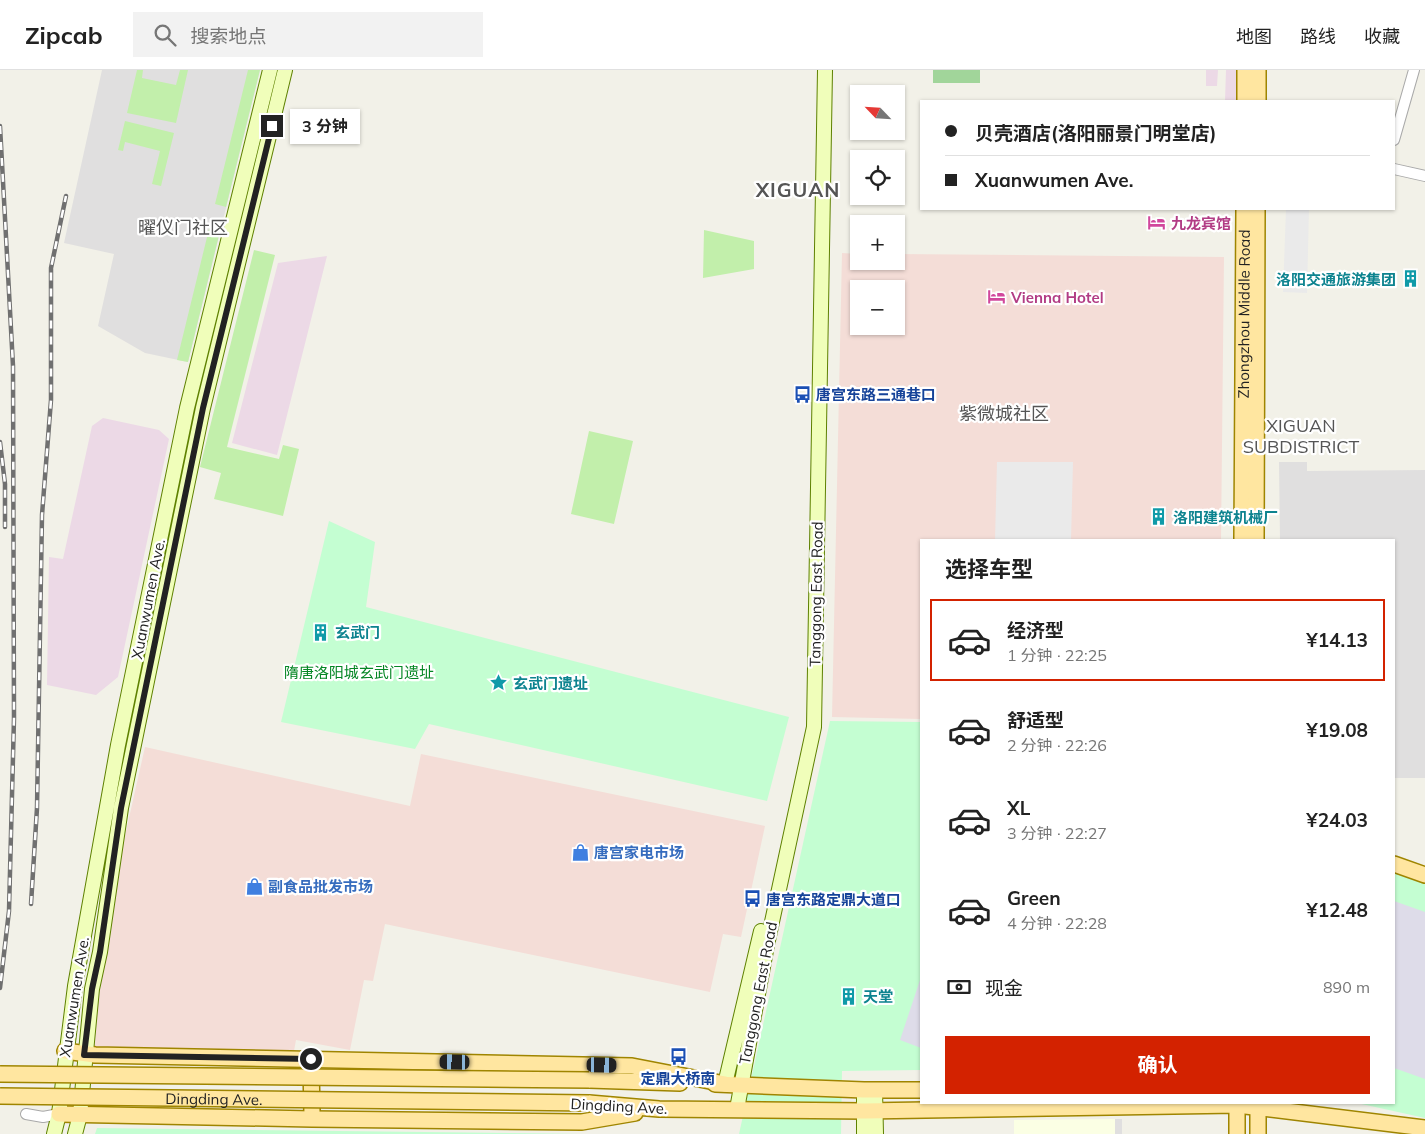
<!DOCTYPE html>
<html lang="zh">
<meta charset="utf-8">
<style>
body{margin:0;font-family:Mulish,"Noto Sans SC",sans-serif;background:#f2f2f2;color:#222;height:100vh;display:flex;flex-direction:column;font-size:19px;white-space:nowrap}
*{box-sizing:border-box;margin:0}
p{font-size:16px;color:#767676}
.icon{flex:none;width:28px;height:28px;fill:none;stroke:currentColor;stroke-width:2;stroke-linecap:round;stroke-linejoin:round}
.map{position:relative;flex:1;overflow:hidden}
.details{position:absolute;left:920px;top:469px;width:475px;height:565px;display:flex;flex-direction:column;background:#fff;border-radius:0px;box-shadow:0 1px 4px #0004}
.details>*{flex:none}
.top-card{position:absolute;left:920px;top:30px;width:475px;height:110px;border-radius:0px;box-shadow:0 1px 4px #0004;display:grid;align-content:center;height:110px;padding:0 25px;background:#fff}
.needle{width:32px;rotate:295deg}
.fabs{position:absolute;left:850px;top:15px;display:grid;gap:10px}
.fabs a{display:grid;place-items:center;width:55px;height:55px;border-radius:0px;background:#fff;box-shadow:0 1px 4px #0004;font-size:25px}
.end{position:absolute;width:22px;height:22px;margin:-11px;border:6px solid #222;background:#fff;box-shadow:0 0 0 2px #fff}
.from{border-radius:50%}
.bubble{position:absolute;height:35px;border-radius:0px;background:#fff;box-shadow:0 1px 4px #0004;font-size:16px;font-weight:700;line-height:35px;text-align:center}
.car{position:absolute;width:15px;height:30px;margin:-15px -8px;border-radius:6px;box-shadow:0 0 4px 1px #0007;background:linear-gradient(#222 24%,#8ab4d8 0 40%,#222 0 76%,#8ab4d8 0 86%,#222 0)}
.top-card b{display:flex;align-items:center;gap:18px;height:48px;font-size:19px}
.top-card b+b{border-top:1px solid #e0e0e0}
.top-card i{width:12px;height:12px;background:#222}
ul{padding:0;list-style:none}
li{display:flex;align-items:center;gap:15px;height:82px;margin:0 10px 8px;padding:0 15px;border:2px solid transparent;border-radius:0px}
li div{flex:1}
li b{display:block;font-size:19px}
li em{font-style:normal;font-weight:700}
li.on{border-color:#d32200}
li>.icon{width:45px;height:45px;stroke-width:1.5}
h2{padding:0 25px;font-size:22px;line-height:60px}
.pay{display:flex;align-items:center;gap:12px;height:55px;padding:0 25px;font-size:19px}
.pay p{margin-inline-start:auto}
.action{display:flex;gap:10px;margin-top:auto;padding:10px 25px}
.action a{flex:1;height:58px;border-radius:0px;background:#d32200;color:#fff;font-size:20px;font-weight:700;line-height:58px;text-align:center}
header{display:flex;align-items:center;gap:30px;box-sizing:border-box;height:70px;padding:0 25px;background:#fff;border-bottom:1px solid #e0e0e0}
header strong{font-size:24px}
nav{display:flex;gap:28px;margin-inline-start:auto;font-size:18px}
.search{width:350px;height:45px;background:#f2f2f2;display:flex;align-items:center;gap:12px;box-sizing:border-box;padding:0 18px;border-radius:0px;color:#767676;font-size:19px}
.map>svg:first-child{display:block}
.residential{fill:#e0dfdf}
.commercial{fill:#f4ddd7;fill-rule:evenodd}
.industrial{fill:#ecd9e6}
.education{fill:#fbffe4}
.grass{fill:#c2efab}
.forest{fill:#a1d59a}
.park{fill:#c4fed2}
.parking{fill:#eaeaea}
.plaza{fill:#dedce9}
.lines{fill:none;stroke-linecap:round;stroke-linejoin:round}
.street-casing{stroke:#a9a9a9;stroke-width:12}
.secondary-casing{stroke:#5e8100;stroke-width:16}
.primary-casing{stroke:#9f8500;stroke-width:18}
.street{stroke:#fff;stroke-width:10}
.secondary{stroke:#f0feba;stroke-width:14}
.primary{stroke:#ffe6a0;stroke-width:15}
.rail-casing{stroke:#707070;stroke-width:4.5}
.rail{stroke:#fff;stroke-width:2.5;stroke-dasharray:8;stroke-linecap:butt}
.primary-bridge-casing{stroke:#9f8500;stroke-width:18;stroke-linecap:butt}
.primary-bridge{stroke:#ffe6a0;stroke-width:15}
.route{stroke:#222;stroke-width:6}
.labels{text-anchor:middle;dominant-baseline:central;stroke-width:4.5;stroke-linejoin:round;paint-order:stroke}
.hotel-label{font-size:15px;font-weight:bold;fill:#b23c85;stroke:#fff;text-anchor:start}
.culture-label{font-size:15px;font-weight:bold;fill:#0d838f;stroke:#fff;text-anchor:start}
.street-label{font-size:15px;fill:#222;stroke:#fff}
.transit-label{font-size:15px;font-weight:bold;fill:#164399;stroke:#fff;text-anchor:start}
.park-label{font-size:15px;fill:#048624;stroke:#fff}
.shop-label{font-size:15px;font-weight:bold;fill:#366cbe;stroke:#fff;text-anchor:start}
.quarter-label{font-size:18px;fill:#555;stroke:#fff}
.district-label{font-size:20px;font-weight:bold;letter-spacing:1px;fill:#555;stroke:#fff}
</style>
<header>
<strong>Zipcab</strong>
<div class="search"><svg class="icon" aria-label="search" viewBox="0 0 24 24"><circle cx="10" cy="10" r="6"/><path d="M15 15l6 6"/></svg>搜索地点</div>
<nav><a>地图</a><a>路线</a><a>收藏</a></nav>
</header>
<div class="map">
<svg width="1425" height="1064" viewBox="0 0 1425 1064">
<rect width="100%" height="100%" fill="#f2f1e8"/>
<!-- residential -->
<path class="residential" d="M 102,0 L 260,0 L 188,292 L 145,283 L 98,256 L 114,184 L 64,173 Z
M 1279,392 L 1307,392 L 1307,401 L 1425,400 L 1425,708 L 1394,708 L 1394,470 L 1280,470 Z
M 1115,1049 L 1122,1049 L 1122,1064 L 1115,1064 Z"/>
<!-- commercial -->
<path class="commercial" d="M 842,183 L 859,184 L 859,191 L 896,191 L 896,184 L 1224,187 L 1221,470 L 921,470 L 921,649 L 832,647 ZM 859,219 L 896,219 L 896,256 L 859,256 Z
M 145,677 L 410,736 L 421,684 L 765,756 L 741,867 L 723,864 L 710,922 L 385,854 L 373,911 L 364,910 L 350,980 L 296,970 L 294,981 L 91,978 L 122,779 Z"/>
<!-- industrial -->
<path class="industrial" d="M 1206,0 L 1218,0 L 1217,16 L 1206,16 Z
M 1226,0 L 1261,0 L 1261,31 L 1225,31 Z
M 327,186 L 277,385 L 232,373 L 278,193 Z
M 103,348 L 159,360 L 169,369 L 118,607 L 96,625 L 47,615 L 49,487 L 63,489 L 92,356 Z"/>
<!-- education -->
<path class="education" d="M 1115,1049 L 1115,1064 L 1014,1064 L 1014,1050 Z"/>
<!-- grass -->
<path class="grass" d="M 137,0 L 143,0 L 142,8 L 176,15 L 180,0 L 188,0 L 176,53 L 127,43 Z
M 248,0 L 260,0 L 226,137 L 215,134 Z
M 125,51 L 174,63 L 161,116 L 152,114 L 160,81 L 125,72 L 123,81 L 118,80 Z
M 209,159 L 220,161 L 188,292 L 177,290 Z
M 704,160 L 754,171 L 754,199 L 703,208 Z
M 254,180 L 275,185 L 227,377 L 279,389 L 283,375 L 299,379 L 283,446 L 214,429 L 221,403 L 200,397 Z
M 589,361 L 633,371 L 614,454 L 571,444 Z"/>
<!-- forest -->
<path class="forest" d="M 933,0 L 980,0 L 980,13 L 933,13 Z"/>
<!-- park -->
<path class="park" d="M 329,451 L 375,472 L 366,537 L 789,647 L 767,731 L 429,654 L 415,679 L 281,652 Z
M 830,651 L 921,652 L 921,1000 L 842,1001 L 841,1064 L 739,1064 Z
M 1394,801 L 1425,813 L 1425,1048 L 1357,1033 L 1394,1032 Z
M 97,1058 L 584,1064 L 598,1064 L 95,1064 Z"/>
<!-- parking -->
<path class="parking" d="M 1286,139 L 1309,139 L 1307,223 L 1283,222 Z
M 997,392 L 1073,392 L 1071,470 L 995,470 Z"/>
<!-- plaza -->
<path class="plaza" d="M 1394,831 L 1425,842 L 1425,1009 L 1394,998 Z
M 921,907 L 921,978 L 900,970 Z"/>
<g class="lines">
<defs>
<path id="street" d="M 1394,70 L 1414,0
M 1394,99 L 1425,106
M 26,1044 L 43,1047 L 59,1044"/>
<path id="secondary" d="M 725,1014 L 761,861
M 864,1020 L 864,1064
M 875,1020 L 876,1064
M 737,1039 L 767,875 L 814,657 L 825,0
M 54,1064 L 59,1044 L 75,916 L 118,675 L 187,338 L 270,0
M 75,1064 L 80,1045 L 92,919 L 100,882 L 121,738 L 203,338 L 285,0"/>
<g id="primary">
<path d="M 1245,0 L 1245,31"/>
<path d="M 1258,31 L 1258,0"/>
<path id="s1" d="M 1242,470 L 1244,139"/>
<path d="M 1256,470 L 1257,139"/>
<path d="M 1394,794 L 1425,805"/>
<path d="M 65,981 L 95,985 L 632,996 L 725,1014"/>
<path d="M 311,996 L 312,1043"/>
<path d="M 589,1010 L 680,1013"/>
<path d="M 715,1014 L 864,1020 L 921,1020"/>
<path d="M 589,1033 L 659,1039 L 864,1041 L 1237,1035 L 1425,1058"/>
<path d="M 59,1044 L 312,1049 L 582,1052 L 635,1043"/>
<path d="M 1237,1064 L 1237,1032"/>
<path d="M 1258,1064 L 1258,1032"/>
</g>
</defs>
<!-- street casing -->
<use href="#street" class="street-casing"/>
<!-- secondary casing -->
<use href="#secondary" class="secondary-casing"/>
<!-- primary casing -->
<use href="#primary" class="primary-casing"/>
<!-- street -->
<use href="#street" class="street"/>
<!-- secondary -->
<use href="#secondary" class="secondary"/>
<!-- primary -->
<use href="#primary" class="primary"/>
<defs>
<path id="rail" d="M 0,56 L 13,296 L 14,648 L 9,841 L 0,918
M 0,372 L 5,414 L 5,457
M 31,834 L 37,738 L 42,445 L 51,330 L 51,198 L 66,126"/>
</defs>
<!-- rail casing -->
<use href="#rail" class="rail-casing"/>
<!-- rail -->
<use href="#rail" class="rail"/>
<defs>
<g id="primary-bridge">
<path d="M 0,1004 L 589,1010"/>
<path id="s2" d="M 0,1026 L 589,1033"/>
</g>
</defs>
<!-- primary-bridge casing -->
<use href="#primary-bridge" class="primary-bridge-casing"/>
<!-- primary-bridge -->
<use href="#primary-bridge" class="primary-bridge"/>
</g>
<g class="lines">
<!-- route -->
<path class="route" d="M 272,56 L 203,338 L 121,738 L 100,882 L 92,919 L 84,985 L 311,989"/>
</g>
<!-- icons -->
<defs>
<symbol id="hotel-bare" viewBox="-9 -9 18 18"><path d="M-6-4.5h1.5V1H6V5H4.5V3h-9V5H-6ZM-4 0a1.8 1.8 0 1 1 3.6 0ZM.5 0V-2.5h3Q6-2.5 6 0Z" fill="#d1479c" stroke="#fff" stroke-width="2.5" paint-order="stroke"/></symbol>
<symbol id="building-bare" viewBox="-9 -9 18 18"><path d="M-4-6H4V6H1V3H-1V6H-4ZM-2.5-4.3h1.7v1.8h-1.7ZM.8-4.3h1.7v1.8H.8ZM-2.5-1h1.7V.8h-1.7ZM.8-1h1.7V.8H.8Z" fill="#0f9aa8" stroke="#fff" stroke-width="2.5" paint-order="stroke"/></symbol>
<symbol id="bus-bare" viewBox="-9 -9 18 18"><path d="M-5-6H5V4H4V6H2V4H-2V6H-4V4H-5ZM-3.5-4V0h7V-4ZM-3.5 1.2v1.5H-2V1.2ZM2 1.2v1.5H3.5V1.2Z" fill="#1a4fb4" stroke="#fff" stroke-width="2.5" paint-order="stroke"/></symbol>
<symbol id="sight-bare" viewBox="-9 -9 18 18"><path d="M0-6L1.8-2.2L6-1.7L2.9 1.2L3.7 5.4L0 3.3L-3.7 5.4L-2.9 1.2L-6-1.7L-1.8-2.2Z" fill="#0f9aa8" stroke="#fff" stroke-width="2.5" paint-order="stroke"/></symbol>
<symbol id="shop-bare" viewBox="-9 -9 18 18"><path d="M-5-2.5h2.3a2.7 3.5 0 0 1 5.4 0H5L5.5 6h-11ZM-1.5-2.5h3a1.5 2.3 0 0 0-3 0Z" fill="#3f7fe0" stroke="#fff" stroke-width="2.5" paint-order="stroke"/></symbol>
</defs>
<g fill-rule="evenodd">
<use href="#hotel-bare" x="1144" y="140" width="25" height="25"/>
<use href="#building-bare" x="1398" y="196" width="25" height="25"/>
<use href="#hotel-bare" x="984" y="214" width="25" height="25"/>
<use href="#bus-bare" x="790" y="312" width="25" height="25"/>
<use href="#building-bare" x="1146" y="434" width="25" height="25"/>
<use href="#building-bare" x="308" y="550" width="25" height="25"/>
<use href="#sight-bare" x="486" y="600" width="25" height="25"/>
<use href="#shop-bare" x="568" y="770" width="25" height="25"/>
<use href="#shop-bare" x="242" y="804" width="25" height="25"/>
<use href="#bus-bare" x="740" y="816" width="25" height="25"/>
<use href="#building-bare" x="836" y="914" width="25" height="25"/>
<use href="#bus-bare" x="666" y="974" width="25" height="25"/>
</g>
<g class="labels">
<!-- hotel labels -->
<g class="hotel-label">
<text x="1171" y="153">九龙宾馆</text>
<text x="1011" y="227">Vienna Hotel</text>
</g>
<!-- culture labels -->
<g class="culture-label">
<text x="1396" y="209" text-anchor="end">洛阳交通旅游集团</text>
<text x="1173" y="447">洛阳建筑机械厂</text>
<text x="335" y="562">玄武门</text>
<text x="513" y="613">玄武门遗址</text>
<text x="863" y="926">天堂</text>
</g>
<!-- street labels -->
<g class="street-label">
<text stroke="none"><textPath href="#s1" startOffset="226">Zhongzhou Middle Road</textPath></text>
<text transform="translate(816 524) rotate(-89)">Tanggong East Road</text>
<text transform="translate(148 529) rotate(-79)">Xuanwumen Ave.</text>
<text transform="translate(758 923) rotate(-79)">Tanggong East Road</text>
<text transform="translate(74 927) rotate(-81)">Xuanwumen Ave.</text>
<text stroke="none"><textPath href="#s2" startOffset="214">Dingding Ave.</textPath></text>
<text transform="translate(619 1036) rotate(3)">Dingding Ave.</text>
</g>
<!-- transit labels -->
<g class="transit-label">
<text x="816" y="324">唐宫东路三通巷口</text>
<text x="766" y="829">唐宫东路定鼎大道口</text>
<text x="678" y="1008" text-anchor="middle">定鼎大桥南</text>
</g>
<!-- park labels -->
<g class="park-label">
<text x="359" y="602">隋唐洛阳城玄武门遗址</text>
</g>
<!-- shop labels -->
<g class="shop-label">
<text x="594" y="782">唐宫家电市场</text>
<text x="268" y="816">副食品批发市场</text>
</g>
<!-- quarter labels -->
<g class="quarter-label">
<text x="183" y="157">曜仪门社区</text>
<text x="1004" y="343">紫微城社区</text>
<text x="1301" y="355">XIGUAN<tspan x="1301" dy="21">SUBDISTRICT</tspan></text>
</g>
<!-- district labels -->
<g class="district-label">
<text x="798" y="119">XIGUAN</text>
</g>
</g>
</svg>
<div class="fabs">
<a><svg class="needle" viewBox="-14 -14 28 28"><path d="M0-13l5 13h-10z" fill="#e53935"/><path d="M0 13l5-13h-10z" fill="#767676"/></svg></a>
<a><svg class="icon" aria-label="locate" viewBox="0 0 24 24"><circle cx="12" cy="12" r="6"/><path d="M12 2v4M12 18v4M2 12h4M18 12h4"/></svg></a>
<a>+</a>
<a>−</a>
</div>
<i class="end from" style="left:311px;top:989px"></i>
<i class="end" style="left:272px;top:56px"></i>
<div class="bubble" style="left:290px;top:39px;width:70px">3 分钟</div>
<i class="car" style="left:455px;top:992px;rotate:271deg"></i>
<i class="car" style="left:602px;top:995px;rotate:91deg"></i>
<div class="top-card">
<b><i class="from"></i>贝壳酒店(洛阳丽景门明堂店)</b>
<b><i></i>Xuanwumen Ave.</b>
</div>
<section class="details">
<h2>选择车型</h2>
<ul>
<li class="on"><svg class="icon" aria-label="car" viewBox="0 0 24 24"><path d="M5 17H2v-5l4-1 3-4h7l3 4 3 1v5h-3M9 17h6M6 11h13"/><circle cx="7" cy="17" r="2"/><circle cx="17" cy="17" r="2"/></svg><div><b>经济型</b><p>1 分钟 · 22:25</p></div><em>¥14.13</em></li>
<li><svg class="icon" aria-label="car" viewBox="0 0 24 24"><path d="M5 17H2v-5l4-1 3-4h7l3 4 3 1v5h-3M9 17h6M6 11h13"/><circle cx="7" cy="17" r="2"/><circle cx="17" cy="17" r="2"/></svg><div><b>舒适型</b><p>2 分钟 · 22:26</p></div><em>¥19.08</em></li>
<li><svg class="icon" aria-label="car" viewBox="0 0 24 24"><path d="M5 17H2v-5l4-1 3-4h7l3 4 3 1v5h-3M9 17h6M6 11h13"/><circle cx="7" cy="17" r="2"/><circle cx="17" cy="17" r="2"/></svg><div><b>XL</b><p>3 分钟 · 22:27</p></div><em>¥24.03</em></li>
<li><svg class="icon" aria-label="car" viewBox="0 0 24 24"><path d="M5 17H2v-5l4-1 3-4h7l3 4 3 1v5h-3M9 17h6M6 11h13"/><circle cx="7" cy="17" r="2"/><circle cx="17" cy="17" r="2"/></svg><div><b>Green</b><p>4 分钟 · 22:28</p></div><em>¥12.48</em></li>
</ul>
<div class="pay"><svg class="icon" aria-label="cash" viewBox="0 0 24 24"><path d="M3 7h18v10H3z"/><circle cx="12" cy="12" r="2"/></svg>现金<p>890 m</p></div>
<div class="action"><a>确认</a></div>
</section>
</div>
